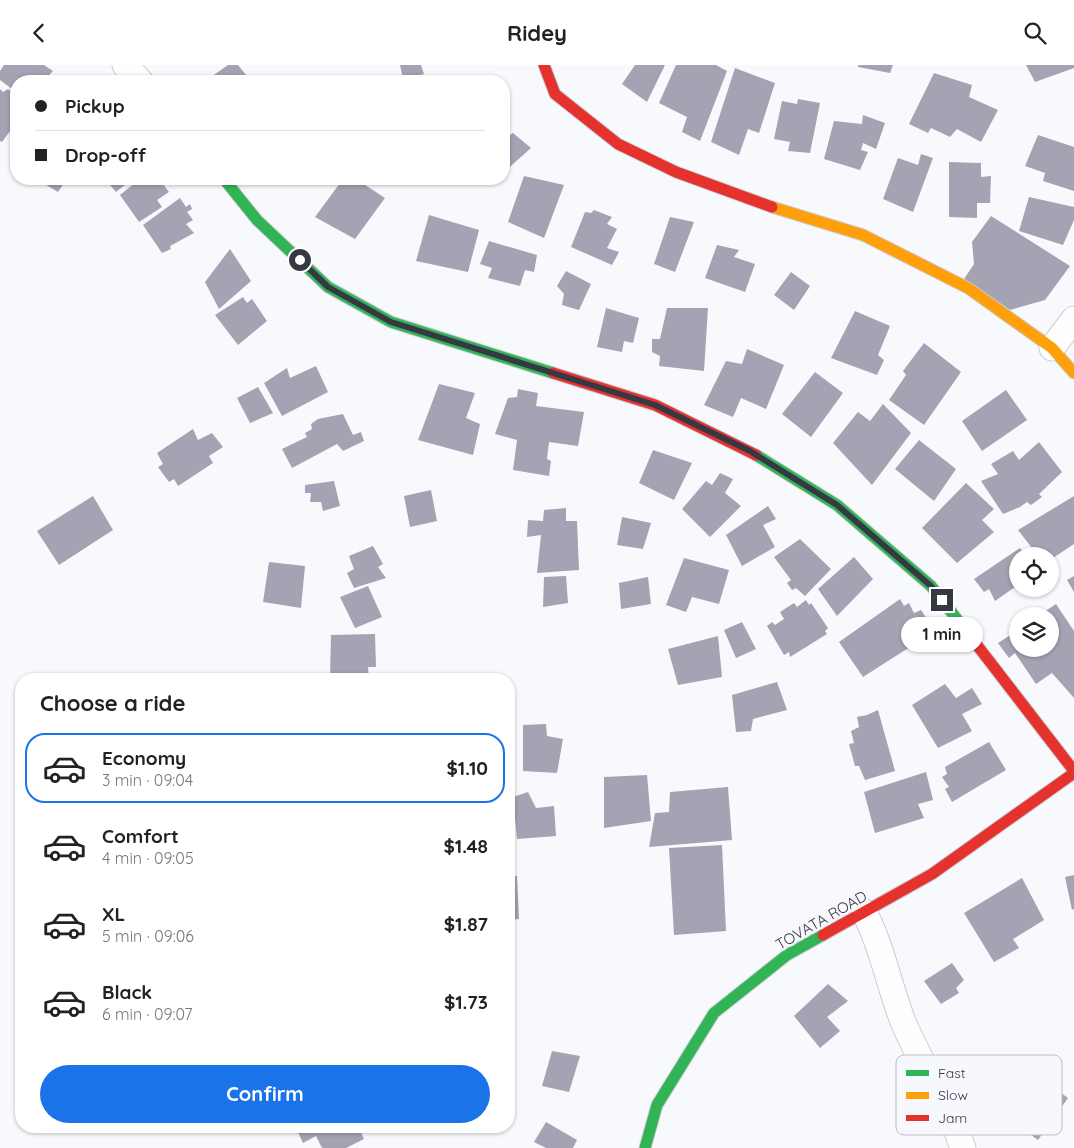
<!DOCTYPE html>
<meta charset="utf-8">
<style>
body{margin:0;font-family:Quicksand,sans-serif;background:#f2f2f2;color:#222;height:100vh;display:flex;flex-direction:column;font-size:19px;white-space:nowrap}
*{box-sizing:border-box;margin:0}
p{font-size:16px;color:#767676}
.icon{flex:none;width:28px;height:28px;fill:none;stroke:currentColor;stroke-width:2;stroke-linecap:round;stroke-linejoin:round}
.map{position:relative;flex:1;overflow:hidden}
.drawer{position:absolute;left:15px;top:608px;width:500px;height:460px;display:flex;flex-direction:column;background:#fff;border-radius:20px;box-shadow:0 1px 4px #0004}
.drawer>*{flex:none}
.guide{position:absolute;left:10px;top:10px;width:500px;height:110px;border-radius:20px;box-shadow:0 1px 4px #0004;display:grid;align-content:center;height:110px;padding:0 25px;background:#fff}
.tools{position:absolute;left:1009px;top:482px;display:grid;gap:10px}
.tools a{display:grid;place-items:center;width:50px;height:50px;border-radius:50%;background:#fff;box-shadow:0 1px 4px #0004;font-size:25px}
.end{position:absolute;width:22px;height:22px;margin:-11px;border:6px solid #363844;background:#fff;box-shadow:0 0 0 2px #fff}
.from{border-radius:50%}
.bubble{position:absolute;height:35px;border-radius:18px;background:#fff;box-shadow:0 1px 4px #0004;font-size:16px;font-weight:800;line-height:35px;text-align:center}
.guide b{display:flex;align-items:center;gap:18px;height:48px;font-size:19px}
.guide b+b{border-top:1px solid #e0e0e0}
.guide i{width:12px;height:12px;background:#222}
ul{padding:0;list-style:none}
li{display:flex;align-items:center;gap:15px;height:70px;margin:0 10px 8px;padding:0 15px;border:2px solid transparent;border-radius:20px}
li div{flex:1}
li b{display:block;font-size:19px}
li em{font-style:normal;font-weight:800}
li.selected{border-color:#1a73e8}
li>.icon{width:45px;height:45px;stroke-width:1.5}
h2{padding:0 25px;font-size:22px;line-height:60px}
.button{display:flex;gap:10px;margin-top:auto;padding:10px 25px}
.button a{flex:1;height:58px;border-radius:30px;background:#1a73e8;color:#fff;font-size:20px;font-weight:800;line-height:58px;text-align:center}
header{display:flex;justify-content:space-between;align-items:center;height:65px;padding:0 25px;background:#fff;font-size:22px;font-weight:800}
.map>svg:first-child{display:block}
.building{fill:#a3a3b3}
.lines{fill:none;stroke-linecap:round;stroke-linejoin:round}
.street-casing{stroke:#cbccd3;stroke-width:27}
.fast-casing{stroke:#cbccd3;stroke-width:13}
.slow-casing{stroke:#cbccd3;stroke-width:13}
.jam-casing{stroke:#cbccd3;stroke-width:13}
.street{stroke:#fefeff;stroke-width:25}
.fast{stroke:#30b455;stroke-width:11}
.slow{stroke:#ff9f0a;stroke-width:11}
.jam{stroke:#e5322d;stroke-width:11}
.route{stroke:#363844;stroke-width:6}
.labels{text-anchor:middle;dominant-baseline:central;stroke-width:5;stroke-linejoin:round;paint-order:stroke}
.street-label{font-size:15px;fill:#363844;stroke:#f7f8fe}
.key{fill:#f7f8fe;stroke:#bdbec6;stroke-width:1}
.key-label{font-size:14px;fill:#363844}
</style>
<header><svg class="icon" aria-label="back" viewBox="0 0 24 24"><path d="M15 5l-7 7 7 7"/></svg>Ridey<svg class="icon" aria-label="search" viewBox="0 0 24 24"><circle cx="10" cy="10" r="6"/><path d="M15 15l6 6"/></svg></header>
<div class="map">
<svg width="1074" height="1083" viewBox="0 0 1074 1083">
<rect width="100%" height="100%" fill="#f8f9fd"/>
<!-- building -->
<path class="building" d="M 4,0 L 44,0 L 53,6 L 43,16 L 16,16 L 16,27 L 0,15 L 0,6 Z
M 228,0 L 238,0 L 251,16 L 205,16 Z
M 400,0 L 421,0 L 424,9 L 403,14 Z
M 635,0 L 665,0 L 647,37 L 622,19 Z
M 676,0 L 716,0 L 727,6 L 700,76 L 682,67 L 687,52 L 659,38 Z
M 858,0 L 893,0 L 890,8 L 858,2 Z
M 1026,0 L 1074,0 L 1074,3 L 1035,17 Z
M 735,3 L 775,18 L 759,68 L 748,64 L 739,90 L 711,77 Z
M 934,8 L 972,20 L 969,32 L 998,45 L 981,77 L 957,64 L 950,72 L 931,63 L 928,68 L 909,59 Z
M 0,24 L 3,27 L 8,24 L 16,30 L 16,65 L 13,62 L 2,77 L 0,76 Z
M 798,34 L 820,38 L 810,88 L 788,86 L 790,77 L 774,74 L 782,36 L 797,39 Z
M 863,50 L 885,58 L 876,84 L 863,78 L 861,85 L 868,87 L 860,105 L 824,94 L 834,56 L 862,59 Z
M 513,68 L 531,83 L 504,107 L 504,74 Z
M 1038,70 L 1074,82 L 1074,126 L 1043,116 L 1045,108 L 1025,101 Z
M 921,89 L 933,93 L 913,147 L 883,134 L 898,93 L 918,100 Z
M 949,97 L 981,98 L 981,112 L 991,111 L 990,138 L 977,138 L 977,153 L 949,152 Z
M 524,111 L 564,120 L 544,173 L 508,157 Z
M 36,114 L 67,114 L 58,127 Z
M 105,114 L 132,114 L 116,127 Z
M 140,114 L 159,114 L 169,127 L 157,135 L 162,142 L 139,157 L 120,130 Z
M 306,114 L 320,114 L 316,120 Z
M 343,114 L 356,114 L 385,133 L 355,174 L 315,152 Z
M 1029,132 L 1074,142 L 1074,155 L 1063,180 L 1019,166 Z
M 180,133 L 186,142 L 190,139 L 192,144 L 187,147 L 193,155 L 186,159 L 194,168 L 170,181 L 171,184 L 162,188 L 143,160 Z
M 594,145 L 612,152 L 607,159 L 617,164 L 607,183 L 619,187 L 612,200 L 571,182 L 585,147 L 591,148 Z
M 429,150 L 479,165 L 468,207 L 416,196 Z
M 991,151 L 1070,201 L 1045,235 L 1010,245 L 964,214 L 974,199 L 972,177 Z
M 670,152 L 694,157 L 675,207 L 654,199 Z
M 489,176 L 537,190 L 534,207 L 525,205 L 520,221 L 488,213 L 492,203 L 480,199 Z
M 717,180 L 739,185 L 734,192 L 755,199 L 745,227 L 705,213 Z
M 230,184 L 251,216 L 219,244 L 205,217 Z
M 566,206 L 591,219 L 579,245 L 562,240 L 564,229 L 557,221 Z
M 791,207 L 810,221 L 794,245 L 774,230 Z
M 243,232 L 247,238 L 252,234 L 267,256 L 238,280 L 215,250 Z
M 606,243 L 639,253 L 633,278 L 624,276 L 622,287 L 597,282 Z
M 667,243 L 708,243 L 704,306 L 659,301 L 660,291 L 652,287 L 652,274 L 660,274 Z
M 855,246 L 890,261 L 878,290 L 884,295 L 877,310 L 831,293 Z
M 924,278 L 961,307 L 924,360 L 889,335 L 906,310 L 903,306 Z
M 747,284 L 784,300 L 766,344 L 741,333 L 733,352 L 704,340 L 726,296 L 742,299 Z
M 316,301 L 328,327 L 282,351 L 264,318 L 287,303 L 290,313 Z
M 815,307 L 843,328 L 811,372 L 782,349 Z
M 439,319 L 475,328 L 466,353 L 480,359 L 473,390 L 418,375 Z
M 258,322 L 273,348 L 250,358 L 237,333 Z
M 518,324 L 538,328 L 536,341 L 584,347 L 578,381 L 549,377 L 547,394 L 551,396 L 549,411 L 513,405 L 517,375 L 495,369 L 508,333 L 517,332 Z
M 1006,325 L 1027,355 L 982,386 L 962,356 Z
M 883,339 L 911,368 L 872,420 L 833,378 L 858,347 L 870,356 Z
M 343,349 L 353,370 L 361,367 L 364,376 L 343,386 L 337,379 L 292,403 L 282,384 L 307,372 L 305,368 L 312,364 L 311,359 L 318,354 Z
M 193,364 L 198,375 L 212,368 L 223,382 L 209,391 L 213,398 L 178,421 L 174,414 L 169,417 L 158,402 L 163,399 L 157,388 Z
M 919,375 L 956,404 L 934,436 L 895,404 Z
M 1039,377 L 1062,407 L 1039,429 L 1042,432 L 1031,440 L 1027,437 L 1020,442 L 1003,449 L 981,416 L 998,409 L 991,399 L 1013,386 L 1019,395 Z
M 653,385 L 692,398 L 674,435 L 639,418 Z
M 720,408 L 733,414 L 725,428 L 741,441 L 710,472 L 682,444 L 706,416 L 712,420 Z
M 334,416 L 340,441 L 323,446 L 321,437 L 310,437 L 311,428 L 305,428 L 305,420 Z
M 966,418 L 994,444 L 982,455 L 994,467 L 957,498 L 922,463 Z
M 431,425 L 437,456 L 410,462 L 404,431 Z
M 93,431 L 113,465 L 59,500 L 37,466 Z
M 1074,431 L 1074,479 L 1050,495 L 1050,491 L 1038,491 L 1018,465 Z
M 768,441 L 776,454 L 763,460 L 775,482 L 742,501 L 726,470 Z
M 566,443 L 566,456 L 577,456 L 579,505 L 537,508 L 541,470 L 527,472 L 528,455 L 543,456 L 544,445 Z
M 622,452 L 651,458 L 643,484 L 617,480 Z
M 800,474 L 831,504 L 805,531 L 796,523 L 792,525 L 787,518 L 791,515 L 774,492 Z
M 373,481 L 383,499 L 378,502 L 386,513 L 354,523 L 347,508 L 354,504 L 349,491 Z
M 1020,483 L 1026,491 L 1018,491 L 1018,520 L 995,536 L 989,524 L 984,527 L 974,514 Z
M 854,492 L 873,514 L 837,551 L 818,524 Z
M 684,493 L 729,505 L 719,539 L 692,532 L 686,547 L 666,540 Z
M 269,497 L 305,501 L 301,543 L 263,537 Z
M 566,511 L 568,538 L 543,542 L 544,512 Z
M 1074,511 L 1074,527 L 1067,515 Z
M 648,512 L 651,539 L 621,544 L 619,518 Z
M 368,521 L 382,552 L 355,563 L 340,532 Z
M 900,534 L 904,541 L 909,538 L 914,548 L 921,545 L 935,566 L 863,612 L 839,577 Z
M 806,535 L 809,540 L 811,538 L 828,563 L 825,566 L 827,569 L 790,592 L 789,587 L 784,590 L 767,561 L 772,557 L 775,560 L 784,554 L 780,547 L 794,538 L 797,542 Z
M 1056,539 L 1074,566 L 1074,633 L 1052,608 L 1036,619 L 1015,588 L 1009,593 L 998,578 L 1018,565 L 1018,584 L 1050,584 L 1050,551 L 1038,551 Z
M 742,557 L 756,584 L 736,593 L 724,565 Z
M 375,569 L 376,602 L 368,602 L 369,613 L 330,614 L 331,570 Z
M 718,571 L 722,612 L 678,620 L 668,584 Z
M 777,617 L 787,645 L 753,654 L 751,666 L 736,667 L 732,630 Z
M 945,619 L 956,633 L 972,623 L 982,639 L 962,649 L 972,666 L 938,683 L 912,640 Z
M 878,645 L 895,706 L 865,715 L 859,701 L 855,701 L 849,679 L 854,678 L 851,666 L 859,662 L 857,652 L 867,650 Z
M 546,659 L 547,671 L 563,674 L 557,708 L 523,706 L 523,660 Z
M 989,677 L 1006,705 L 952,737 L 945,724 L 949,722 L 942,712 L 947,709 L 945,702 Z
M 926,707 L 933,735 L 918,739 L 924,753 L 875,768 L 864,727 Z
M 647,710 L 651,756 L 604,763 L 604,712 Z
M 728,722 L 732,775 L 649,782 L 655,748 L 669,747 L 670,727 Z
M 528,727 L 536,743 L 554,741 L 556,771 L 517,774 L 513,732 Z
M 722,780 L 726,866 L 674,870 L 669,783 Z
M 1074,810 L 1074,844 L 1072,845 L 1065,812 Z
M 509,811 L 517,811 L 519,854 L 509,855 Z
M 1022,813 L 1044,855 L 1013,874 L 1019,883 L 994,897 L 964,848 Z
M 952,898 L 964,915 L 956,923 L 959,928 L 941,939 L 924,916 Z
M 828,919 L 848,936 L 827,952 L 840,966 L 820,983 L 794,951 Z
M 552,986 L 580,991 L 569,1027 L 542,1021 Z
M 1031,1006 L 1068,1033 L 1038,1075 L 994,1043 L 1005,1023 L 1014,1028 Z
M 546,1057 L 577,1075 L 573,1083 L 546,1083 L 534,1077 Z
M 295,1061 L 358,1061 L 364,1074 L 346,1083 L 322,1083 L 316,1071 L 303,1078 Z"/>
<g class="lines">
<defs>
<path id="street" d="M 125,0 L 140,16
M 1052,283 L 1074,254
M 864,847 C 883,883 889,922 904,959 C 917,989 934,1018 949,1047 C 955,1059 958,1071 963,1083"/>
<path id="fast" d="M 224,114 L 257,155 L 328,222 L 391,257 L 553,308
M 756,390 L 837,440 L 931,521 L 963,562
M 645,1083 L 657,1040 L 714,948 L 787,890 L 823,870"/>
<path id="slow" d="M 772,142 L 863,170 L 968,223 L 1052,283 L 1074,308"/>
<path id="jam" d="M 544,0 L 555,29 L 618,79 L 676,107 L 772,142
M 553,308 L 655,340 L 756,390
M 963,562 L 1074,706
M 823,870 L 932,809 L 1074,708"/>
</defs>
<!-- street casing -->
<use href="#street" class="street-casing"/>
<!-- fast casing -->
<use href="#fast" class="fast-casing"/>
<!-- slow casing -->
<use href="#slow" class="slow-casing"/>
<!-- jam casing -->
<use href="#jam" class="jam-casing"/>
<!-- street -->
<use href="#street" class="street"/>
<!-- fast -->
<use href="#fast" class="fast"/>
<!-- slow -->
<use href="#slow" class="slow"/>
<!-- jam -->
<use href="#jam" class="jam"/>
</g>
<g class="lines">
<!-- route -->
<path class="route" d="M 300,195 L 328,222 L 391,257 L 655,340 L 750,386 L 837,440 L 931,521 L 942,535"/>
</g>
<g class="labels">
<!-- street labels -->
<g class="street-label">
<text transform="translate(821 855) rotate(-30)">TOVATA ROAD</text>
</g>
</g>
<!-- legend -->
<rect x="896" y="990" width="166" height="80" rx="8" class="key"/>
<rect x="906" y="1005" width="23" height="6" fill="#30b455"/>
<rect x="906" y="1027" width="23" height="7" fill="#ff9f0a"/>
<rect x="906" y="1050" width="23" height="6" fill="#e5322d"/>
<g class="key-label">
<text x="938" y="1013">Fast</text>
<text x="938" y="1035">Slow</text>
<text x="938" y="1058">Jam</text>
</g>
</svg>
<div class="tools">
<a><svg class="icon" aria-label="locate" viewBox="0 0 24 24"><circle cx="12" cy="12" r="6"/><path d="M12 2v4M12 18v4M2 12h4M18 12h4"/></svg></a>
<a><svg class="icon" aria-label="layers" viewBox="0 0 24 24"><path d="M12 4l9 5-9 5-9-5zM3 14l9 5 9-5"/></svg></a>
</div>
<i class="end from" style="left:300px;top:195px"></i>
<i class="end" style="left:942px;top:535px"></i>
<div class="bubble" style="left:901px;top:552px;width:82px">1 min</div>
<div class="guide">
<b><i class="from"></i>Pickup</b>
<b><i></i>Drop-off</b>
</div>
<section class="drawer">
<h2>Choose a ride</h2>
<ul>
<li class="selected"><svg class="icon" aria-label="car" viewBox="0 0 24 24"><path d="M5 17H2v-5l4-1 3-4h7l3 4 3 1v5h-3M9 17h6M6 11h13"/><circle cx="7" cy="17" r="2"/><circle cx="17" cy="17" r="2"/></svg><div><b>Economy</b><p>3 min · 09:04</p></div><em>$1.10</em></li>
<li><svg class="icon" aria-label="car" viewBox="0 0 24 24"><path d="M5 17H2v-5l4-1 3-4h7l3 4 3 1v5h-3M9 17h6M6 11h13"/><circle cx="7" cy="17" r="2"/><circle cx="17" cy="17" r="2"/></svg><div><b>Comfort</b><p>4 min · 09:05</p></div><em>$1.48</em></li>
<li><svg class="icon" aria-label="car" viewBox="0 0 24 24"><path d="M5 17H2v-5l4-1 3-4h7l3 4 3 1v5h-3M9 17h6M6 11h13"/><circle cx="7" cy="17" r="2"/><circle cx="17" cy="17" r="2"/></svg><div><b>XL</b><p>5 min · 09:06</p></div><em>$1.87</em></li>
<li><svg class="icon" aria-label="car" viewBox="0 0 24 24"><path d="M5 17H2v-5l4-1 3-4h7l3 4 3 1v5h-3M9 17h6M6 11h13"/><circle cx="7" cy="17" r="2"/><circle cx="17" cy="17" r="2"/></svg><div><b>Black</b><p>6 min · 09:07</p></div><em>$1.73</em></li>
</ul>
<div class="button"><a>Confirm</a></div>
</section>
</div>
